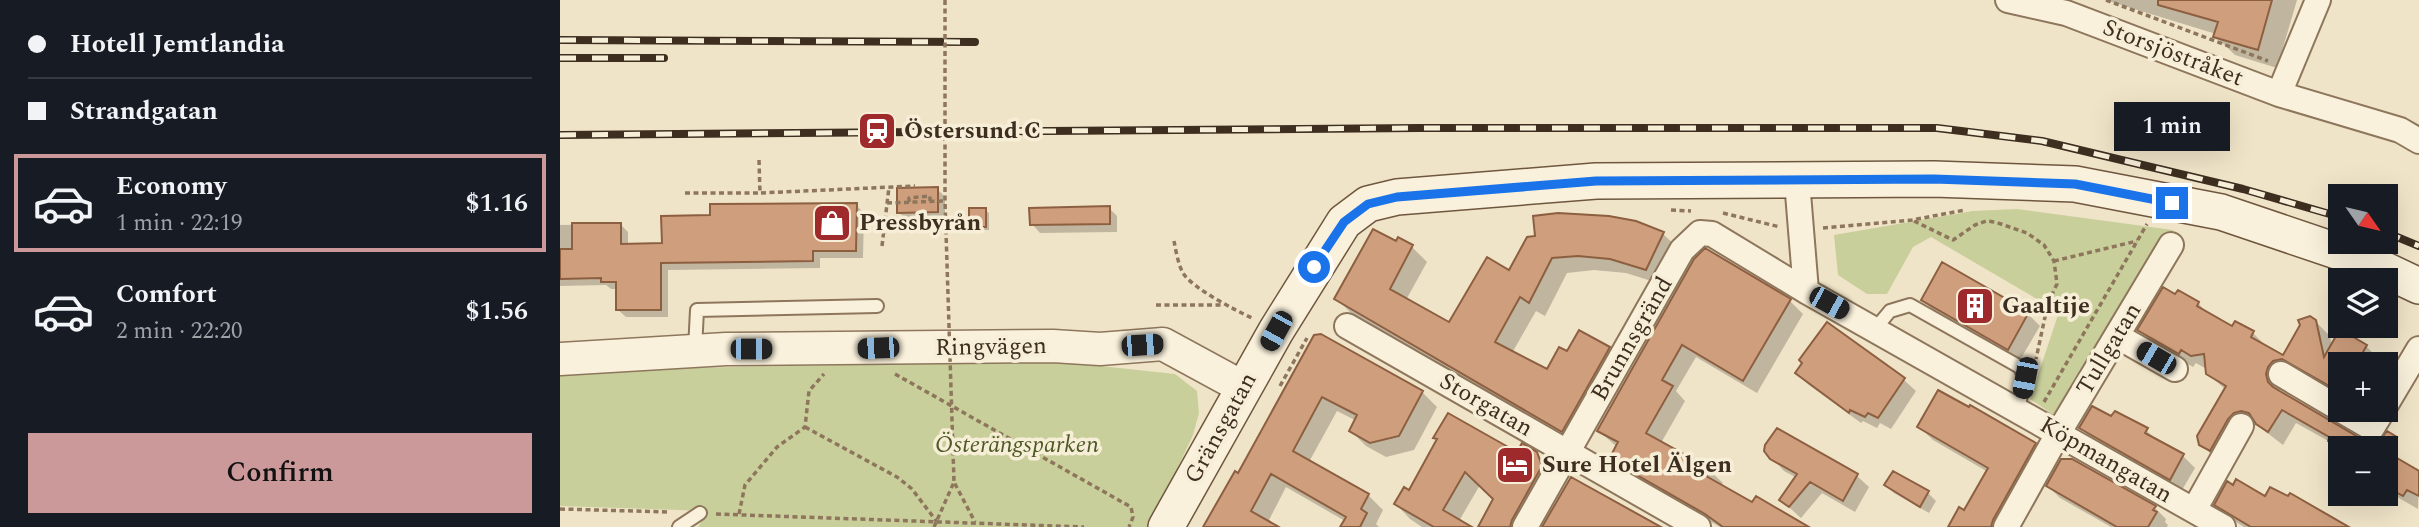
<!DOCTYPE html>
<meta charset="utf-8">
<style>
body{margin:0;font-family:Spectral,serif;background:#242831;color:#f1f3f6;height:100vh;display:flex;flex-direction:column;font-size:26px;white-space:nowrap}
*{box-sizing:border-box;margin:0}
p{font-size:23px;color:#9ea1a6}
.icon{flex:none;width:38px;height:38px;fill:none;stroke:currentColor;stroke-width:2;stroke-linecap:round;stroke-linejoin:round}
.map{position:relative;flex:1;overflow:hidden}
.sheet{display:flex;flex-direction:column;background:#171b24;width:560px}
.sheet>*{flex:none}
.hud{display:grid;align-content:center;height:154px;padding:0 28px;background:#171b24}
.needle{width:46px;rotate:124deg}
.buttons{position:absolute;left:1768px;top:184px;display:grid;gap:14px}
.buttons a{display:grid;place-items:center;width:70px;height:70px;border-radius:0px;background:#171b24;box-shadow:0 7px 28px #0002;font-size:35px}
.end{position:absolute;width:32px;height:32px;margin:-16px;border:9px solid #1a73e8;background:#fff;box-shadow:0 0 0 4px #fff}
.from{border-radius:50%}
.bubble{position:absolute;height:49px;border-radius:0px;background:#171b24;box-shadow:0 7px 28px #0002;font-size:23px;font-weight:600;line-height:49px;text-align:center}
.car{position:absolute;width:21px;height:42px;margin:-21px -10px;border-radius:9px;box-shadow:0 0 5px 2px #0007;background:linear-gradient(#222 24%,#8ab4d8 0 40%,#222 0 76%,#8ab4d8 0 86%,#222 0)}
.hud b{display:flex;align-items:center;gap:24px;height:66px;font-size:26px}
.hud b+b{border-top:2px solid #363941}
.hud i{width:18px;height:18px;background:#f1f3f6}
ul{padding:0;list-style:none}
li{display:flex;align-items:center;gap:21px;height:98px;margin:0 14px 10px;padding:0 14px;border:4px solid transparent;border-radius:0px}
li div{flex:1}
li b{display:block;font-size:26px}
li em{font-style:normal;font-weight:600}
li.current{border-color:#cc999b}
li>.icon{width:63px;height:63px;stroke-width:1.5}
.button{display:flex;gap:14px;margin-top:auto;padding:14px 28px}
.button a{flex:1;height:80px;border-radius:0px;background:#cc999b;color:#111;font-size:28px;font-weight:600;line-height:80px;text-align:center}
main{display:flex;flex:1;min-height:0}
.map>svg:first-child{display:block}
.green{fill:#c9cf9b}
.shadow{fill:#0003}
.building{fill:#cf9f7d;stroke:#8d5f41;stroke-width:2}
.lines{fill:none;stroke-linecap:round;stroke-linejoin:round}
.service-casing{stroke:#8d765c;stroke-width:16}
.minor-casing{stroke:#8d765c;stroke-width:28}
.tertiary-casing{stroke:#8d765c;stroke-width:35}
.secondary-casing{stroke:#6f573f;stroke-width:38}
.path{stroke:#8d765c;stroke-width:3.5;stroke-dasharray:5 3.5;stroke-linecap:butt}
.service{stroke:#faf1dc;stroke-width:12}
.minor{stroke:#faf1dc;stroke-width:24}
.tertiary{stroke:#faf1dc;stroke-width:32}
.secondary{stroke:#faf1dc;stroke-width:35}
.rail-casing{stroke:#3d2e20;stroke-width:8}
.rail{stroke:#f7eed8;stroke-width:5;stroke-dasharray:16;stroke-linecap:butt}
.path-bridge{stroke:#8d765c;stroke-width:3.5;stroke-dasharray:5 3.5;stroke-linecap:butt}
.route{stroke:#1a73e8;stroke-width:9}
.labels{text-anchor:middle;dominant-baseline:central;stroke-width:7;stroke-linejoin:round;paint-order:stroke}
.street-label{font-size:24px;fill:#3d2e20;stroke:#f7eed8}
.poi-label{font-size:24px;font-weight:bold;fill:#3d2e20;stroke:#f7eed8;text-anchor:start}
.park-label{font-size:24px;font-style:italic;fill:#4d5a26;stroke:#f7eed8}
</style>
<main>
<section class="sheet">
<div class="hud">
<b><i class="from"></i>Hotell Jemtlandia</b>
<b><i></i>Strandgatan</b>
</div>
<ul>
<li class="current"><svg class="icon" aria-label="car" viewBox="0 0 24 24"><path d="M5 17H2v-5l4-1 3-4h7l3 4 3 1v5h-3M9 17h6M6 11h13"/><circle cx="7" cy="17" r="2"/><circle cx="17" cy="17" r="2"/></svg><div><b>Economy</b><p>1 min · 22:19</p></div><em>$1.16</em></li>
<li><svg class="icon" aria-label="car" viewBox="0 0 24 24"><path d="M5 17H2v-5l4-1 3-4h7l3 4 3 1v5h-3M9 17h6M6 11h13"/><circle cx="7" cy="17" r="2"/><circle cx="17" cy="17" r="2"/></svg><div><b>Comfort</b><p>2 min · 22:20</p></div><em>$1.56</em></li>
</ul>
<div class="button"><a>Confirm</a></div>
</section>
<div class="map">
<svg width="1859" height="527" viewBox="0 0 1859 527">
<rect width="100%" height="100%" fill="#f0e4c8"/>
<!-- green -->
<path class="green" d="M 1457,209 L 1613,230 L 1500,419 L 1470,399 L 1499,312 L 1371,237 L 1353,247 L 1327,294 L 1307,294 L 1278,275 L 1274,235 L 1413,211 Z
M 494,361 L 615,374 L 637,391 L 639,413 L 633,435 L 590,527 L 138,527 L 148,511 L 0,506 L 0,374 L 117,368 Z"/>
<!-- shadow -->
<path class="shadow" d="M 1545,0 L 1737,0 L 1717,68 L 1675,55 L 1655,36 L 1656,34 Z
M 377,189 L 385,197 L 385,220 L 347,221 L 339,212 Z
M 296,205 L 304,213 L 303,258 L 260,258 L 260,268 L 108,270 L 108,317 L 66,317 L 58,310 L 58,289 L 51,289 L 46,285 L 0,286 L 0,225 L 60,224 L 68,232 L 68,245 L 103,245 L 152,217 Z
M 549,208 L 557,216 L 557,232 L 480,233 L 472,224 Z
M 425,210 L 429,213 L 429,230 L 415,230 L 411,226 Z
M 1103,234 L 1118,248 L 1101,284 L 1066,273 L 1034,270 L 1007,273 L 985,316 L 976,311 L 952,353 L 987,372 L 1008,354 L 1049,349 L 1064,364 L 1017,446 L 791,313 L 776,298 L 839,239 L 852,247 L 867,262 L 846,300 L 889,325 L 950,272 L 968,239 Z
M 1135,260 L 1230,301 L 1243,314 L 1197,393 L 1136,357 L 1116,391 L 1125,401 L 1101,443 L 1149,470 L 1163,483 L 1161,486 L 1192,505 L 1245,527 L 1160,527 L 1064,472 L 1051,459 L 1057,447 L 1039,431 Z
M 1363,300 L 1468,314 L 1480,326 L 1460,360 L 1375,312 Z
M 1638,303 L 1650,316 L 1672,328 L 1693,333 L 1707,347 L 1723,357 L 1755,321 L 1770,336 L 1772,346 L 1806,346 L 1820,360 L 1818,364 L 1780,364 L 1780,395 L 1722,381 L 1720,390 L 1721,393 L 1815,448 L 1780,448 L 1780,451 L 1772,443 L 1736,423 L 1723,445 L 1697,425 L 1688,427 L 1655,458 L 1641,444 L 1666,390 L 1648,374 L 1648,370 L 1636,363 L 1633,367 L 1593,344 L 1579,330 Z
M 1267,325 L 1344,380 L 1356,391 L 1331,429 L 1320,423 L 1317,428 L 1303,421 L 1301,423 L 1249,385 L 1237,373 Z
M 755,337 L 862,392 L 877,407 L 854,450 L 826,457 L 806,446 L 791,431 L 797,421 L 777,411 L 749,462 L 808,495 L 823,510 L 816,524 L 819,527 L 782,527 L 785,521 L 726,487 L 708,522 L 715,527 L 644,527 L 679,476 Z
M 1833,364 L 1847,377 L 1822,419 L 1805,410 L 1825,410 L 1825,365 Z
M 1552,419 L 1586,430 L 1598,442 L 1623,456 L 1635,468 L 1622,490 L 1533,440 L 1521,428 Z
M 1359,427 L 1475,445 L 1488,458 L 1449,527 L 1394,527 L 1428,472 L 1373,440 Z
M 875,438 L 957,454 L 976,453 L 991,469 L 972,527 L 920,527 L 935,499 L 920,485 L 899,521 L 909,527 L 862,527 L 850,519 L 836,504 L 849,492 L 878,441 Z
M 1825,454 L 1859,474 L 1858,509 L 1825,490 Z
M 1212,458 L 1297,476 L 1309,487 L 1295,512 L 1262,493 L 1241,518 L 1221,500 L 1237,478 L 1224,471 Z
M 1334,473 L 1368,493 L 1376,501 L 1369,513 L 1334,493 L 1326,485 Z
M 1488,486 L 1594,507 L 1606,519 L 1605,522 L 1608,525 L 1607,527 L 1551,527 L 1500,498 Z
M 1706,499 L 1779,527 L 1684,527 L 1671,519 L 1656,504 Z"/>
<!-- building -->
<path class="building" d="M 1598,0 L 1712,0 L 1698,50 L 1653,37 L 1658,22 L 1598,5 Z
M 378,187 L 378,212 L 337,213 L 337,188 Z
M 297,203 L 296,251 L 253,251 L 253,261 L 101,263 L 101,310 L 56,310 L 56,282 L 41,282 L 41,278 L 0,279 L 0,249 L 12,249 L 12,223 L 61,223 L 61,244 L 102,243 L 101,216 L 150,215 L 150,204 Z
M 550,206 L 550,224 L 470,225 L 469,208 Z
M 409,208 L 426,208 L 426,227 L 409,227 Z
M 998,213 L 1049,216 L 1076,221 L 1104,232 L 1086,270 L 1050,259 L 1018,256 L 992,258 L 969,303 L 960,297 L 935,342 L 987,369 L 999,347 L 1007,351 L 1019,330 L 1050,347 L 1002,432 L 774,299 L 813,229 L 836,241 L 838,237 L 853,245 L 830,289 L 889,322 L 927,257 L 949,270 L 967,237 L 975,236 L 973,216 Z
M 1145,248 L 1231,299 L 1183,381 L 1122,345 L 1102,380 L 1113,386 L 1086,433 L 1151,469 L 1146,476 L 1192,502 L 1196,496 L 1249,527 L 1163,527 L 1145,514 L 1049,459 L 1058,442 L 1037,431 L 1134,259 Z
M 1382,262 L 1469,312 L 1448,350 L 1361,300 Z
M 1603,287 L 1615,294 L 1618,290 L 1639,302 L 1637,306 L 1672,326 L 1675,321 L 1694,331 L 1691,337 L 1723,355 L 1740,325 L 1738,320 L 1750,316 L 1756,320 L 1764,357 L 1780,329 L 1780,337 L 1783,331 L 1807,345 L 1796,364 L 1780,364 L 1780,392 L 1722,359 L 1713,361 L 1708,367 L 1706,374 L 1708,382 L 1713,387 L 1805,441 L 1819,441 L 1827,431 L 1837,437 L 1830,448 L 1781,448 L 1768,441 L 1769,437 L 1722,410 L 1708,432 L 1696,424 L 1689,413 L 1681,411 L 1674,413 L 1668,419 L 1650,451 L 1639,445 L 1637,436 L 1666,386 L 1646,374 L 1644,354 L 1631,356 L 1621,350 L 1619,354 L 1577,330 Z
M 1267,322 L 1345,378 L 1318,418 L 1308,413 L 1305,417 L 1290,410 L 1289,413 L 1235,373 L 1242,363 L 1239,360 Z
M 761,334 L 863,391 L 839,436 L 810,443 L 789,431 L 797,415 L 762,397 L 733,451 L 809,494 L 801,509 L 807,513 L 800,527 L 780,527 L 786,517 L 711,474 L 691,511 L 719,527 L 643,527 L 675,471 L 678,473 L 754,335 Z
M 1378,390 L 1409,407 L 1410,405 L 1476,443 L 1433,520 L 1431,527 L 1388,527 L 1399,507 L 1404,510 L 1428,468 L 1357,427 Z
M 1532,406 L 1551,416 L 1555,411 L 1588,428 L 1585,433 L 1624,454 L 1610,480 L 1519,428 Z
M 888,413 L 957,452 L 962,443 L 977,452 L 982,466 L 952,520 L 950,527 L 918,527 L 933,499 L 905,472 L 883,510 L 912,527 L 874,527 L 834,504 L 844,487 L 849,490 L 877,439 L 873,438 Z
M 1217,428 L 1298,474 L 1283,501 L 1250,482 L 1229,507 L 1219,500 L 1237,474 L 1210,459 L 1204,451 L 1205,445 Z
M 1825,451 L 1859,471 L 1859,496 L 1847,490 L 1843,496 L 1825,486 Z
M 1501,459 L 1512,459 L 1596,506 L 1593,510 L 1597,512 L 1588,527 L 1557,527 L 1486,486 Z
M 1333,471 L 1369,491 L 1360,507 L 1324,485 Z
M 1011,477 L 1101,527 L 982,527 Z
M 1676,479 L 1705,496 L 1710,487 L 1728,496 L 1730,493 L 1789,527 L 1691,527 L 1654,505 L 1667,481 L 1673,485 Z"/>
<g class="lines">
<defs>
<path id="service" d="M 1315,329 L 1330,311 L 1350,305 L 1460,367 L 1465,378 L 1458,409
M 135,349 L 137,310 L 317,306
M 119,527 L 140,513"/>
<path id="minor" d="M 1448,0 L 1506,13 L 1719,94 L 1840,130 L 1859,141
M 1719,94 L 1758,0
M 1237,181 L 1246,291
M 787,326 L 1138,527
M 1557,336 L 1615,369
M 1721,374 L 1780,409
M 1825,406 L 1859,349
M 1781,410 L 1812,428 L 1823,410
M 1634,510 L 1681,426
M 965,527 L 1122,250 L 1140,233 L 1152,234 L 1246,291 L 1663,527
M 1446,527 L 1499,432 L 1611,245"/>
<path id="tertiary" d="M 0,359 L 166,349 L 493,346 L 540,349 L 603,344 L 684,388"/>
<path id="secondary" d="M 606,527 L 716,331 L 784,222 L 808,204 L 837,197 L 1036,181 L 1374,179 L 1515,184 L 1661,212 L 1806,261 L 1859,286"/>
</defs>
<!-- service casing -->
<use href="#service" class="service-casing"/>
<!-- minor casing -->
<use href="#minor" class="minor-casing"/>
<!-- tertiary casing -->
<use href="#tertiary" class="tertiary-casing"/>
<!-- secondary casing -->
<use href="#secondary" class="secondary-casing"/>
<!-- path -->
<path class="path" d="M 1546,0 L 1708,61
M 199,160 L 200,193 L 355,186
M 125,193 L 200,193
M 349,202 L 349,198 L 370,196 L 370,201
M 327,203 L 385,201
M 1111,210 L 1131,211
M 1163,213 L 1220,227
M 1354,221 L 1393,240 L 1415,225 L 1426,221 L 1435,222 L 1467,233 L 1484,245 L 1494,261 L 1497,284 L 1488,303 L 1476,359
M 1263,228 L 1352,220 L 1405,210
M 614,241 C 616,251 618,264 623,273 C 632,288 675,310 692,318
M 322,246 L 329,187
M 1494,261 L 1577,241
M 596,305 L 664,305
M 335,374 L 571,507 L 573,517 L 569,527
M 720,386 L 747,338
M 1484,402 L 1587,224
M 245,427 L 337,477 L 352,489 L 377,522
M 0,509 L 109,512
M 156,514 L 524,527
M 179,514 L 185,485 L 217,447 L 245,427 L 249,391 L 264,374
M 374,527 L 394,482 L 415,522"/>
<!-- service -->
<use href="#service" class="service"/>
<!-- minor -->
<use href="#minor" class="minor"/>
<!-- tertiary -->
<use href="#tertiary" class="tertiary"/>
<!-- secondary -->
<use href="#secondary" class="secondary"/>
<defs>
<path id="rail" d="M 0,40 L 415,42
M 0,58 L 104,58
M 0,135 L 859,128 L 1377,128 L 1482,141 L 1683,189 L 1780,217
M 1825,232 L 1859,246"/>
</defs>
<!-- rail casing -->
<use href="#rail" class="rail-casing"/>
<!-- rail -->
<use href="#rail" class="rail"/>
<!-- path-bridge -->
<path class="path-bridge" d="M 385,0 L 385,201 L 394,482"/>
</g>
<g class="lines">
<!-- route -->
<path class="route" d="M 754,267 L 784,222 L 808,204 L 837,197 L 1036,181 L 1374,179 L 1515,184 L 1612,203"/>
</g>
<!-- icons -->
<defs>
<symbol id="station-square" viewBox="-11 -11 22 22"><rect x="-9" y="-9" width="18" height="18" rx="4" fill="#9e2a2b" stroke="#f7eed8"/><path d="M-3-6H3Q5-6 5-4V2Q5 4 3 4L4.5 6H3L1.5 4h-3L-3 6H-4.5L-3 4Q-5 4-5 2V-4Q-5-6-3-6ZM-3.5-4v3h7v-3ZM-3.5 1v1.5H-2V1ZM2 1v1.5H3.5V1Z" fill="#fff"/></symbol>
<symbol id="shop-square" viewBox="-11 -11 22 22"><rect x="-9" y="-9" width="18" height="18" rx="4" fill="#9e2a2b" stroke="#f7eed8"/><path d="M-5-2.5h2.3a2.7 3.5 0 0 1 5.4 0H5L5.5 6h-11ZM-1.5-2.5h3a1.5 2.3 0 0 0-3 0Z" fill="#fff"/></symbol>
<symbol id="building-square" viewBox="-11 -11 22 22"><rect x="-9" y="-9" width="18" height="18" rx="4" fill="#9e2a2b" stroke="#f7eed8"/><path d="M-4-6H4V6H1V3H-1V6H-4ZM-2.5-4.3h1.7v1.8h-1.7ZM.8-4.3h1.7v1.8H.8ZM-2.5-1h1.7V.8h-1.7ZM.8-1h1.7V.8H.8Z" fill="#fff"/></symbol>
<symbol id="hotel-square" viewBox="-11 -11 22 22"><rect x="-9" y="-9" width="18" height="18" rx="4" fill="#9e2a2b" stroke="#f7eed8"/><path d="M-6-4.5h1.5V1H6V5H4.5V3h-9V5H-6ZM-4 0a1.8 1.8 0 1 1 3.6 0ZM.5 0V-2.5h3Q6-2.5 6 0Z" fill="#fff"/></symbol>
</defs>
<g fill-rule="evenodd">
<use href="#station-square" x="295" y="109" width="44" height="44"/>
<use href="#shop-square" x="250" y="201" width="44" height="44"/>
<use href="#building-square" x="1393" y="284" width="44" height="44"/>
<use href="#hotel-square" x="933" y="443" width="44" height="44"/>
</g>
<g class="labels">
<!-- street labels -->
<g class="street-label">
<text transform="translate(1613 53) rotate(21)">Storsjöstråket</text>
<text transform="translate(1072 339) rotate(-60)">Brunnsgränd</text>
<text transform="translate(431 347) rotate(-1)">Ringvägen</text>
<text transform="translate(1549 349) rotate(-59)">Tullgatan</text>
<text transform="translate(926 405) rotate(30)">Storgatan</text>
<text transform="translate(661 428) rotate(-61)">Gränsgatan</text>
<text transform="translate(1546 460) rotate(30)">Köpmangatan</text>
</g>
<!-- poi labels -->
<g class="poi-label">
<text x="344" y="131">Östersund C</text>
<text x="299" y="223">Pressbyrån</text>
<text x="1442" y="306">Gaaltije</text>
<text x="982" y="465">Sure Hotel Älgen</text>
</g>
<!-- park labels -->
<g class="park-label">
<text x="457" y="445">Österängsparken</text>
</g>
</g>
</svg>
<div class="buttons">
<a><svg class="needle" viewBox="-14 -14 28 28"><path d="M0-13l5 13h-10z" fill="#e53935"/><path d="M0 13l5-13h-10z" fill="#9ea1a6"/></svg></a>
<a><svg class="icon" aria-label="layers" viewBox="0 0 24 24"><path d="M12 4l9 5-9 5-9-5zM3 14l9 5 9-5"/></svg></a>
<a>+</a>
<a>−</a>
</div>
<i class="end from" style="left:754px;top:267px"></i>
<i class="end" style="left:1612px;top:203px"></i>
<div class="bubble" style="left:1554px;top:102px;width:116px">1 min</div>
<i class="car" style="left:1269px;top:303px;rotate:119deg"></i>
<i class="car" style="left:716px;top:331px;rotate:209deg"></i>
<i class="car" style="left:582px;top:345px;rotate:86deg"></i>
<i class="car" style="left:318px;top:348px;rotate:268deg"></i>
<i class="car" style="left:191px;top:349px;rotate:90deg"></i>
<i class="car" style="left:1596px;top:358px;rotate:300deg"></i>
<i class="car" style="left:1465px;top:378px;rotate:191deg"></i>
</div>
</main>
